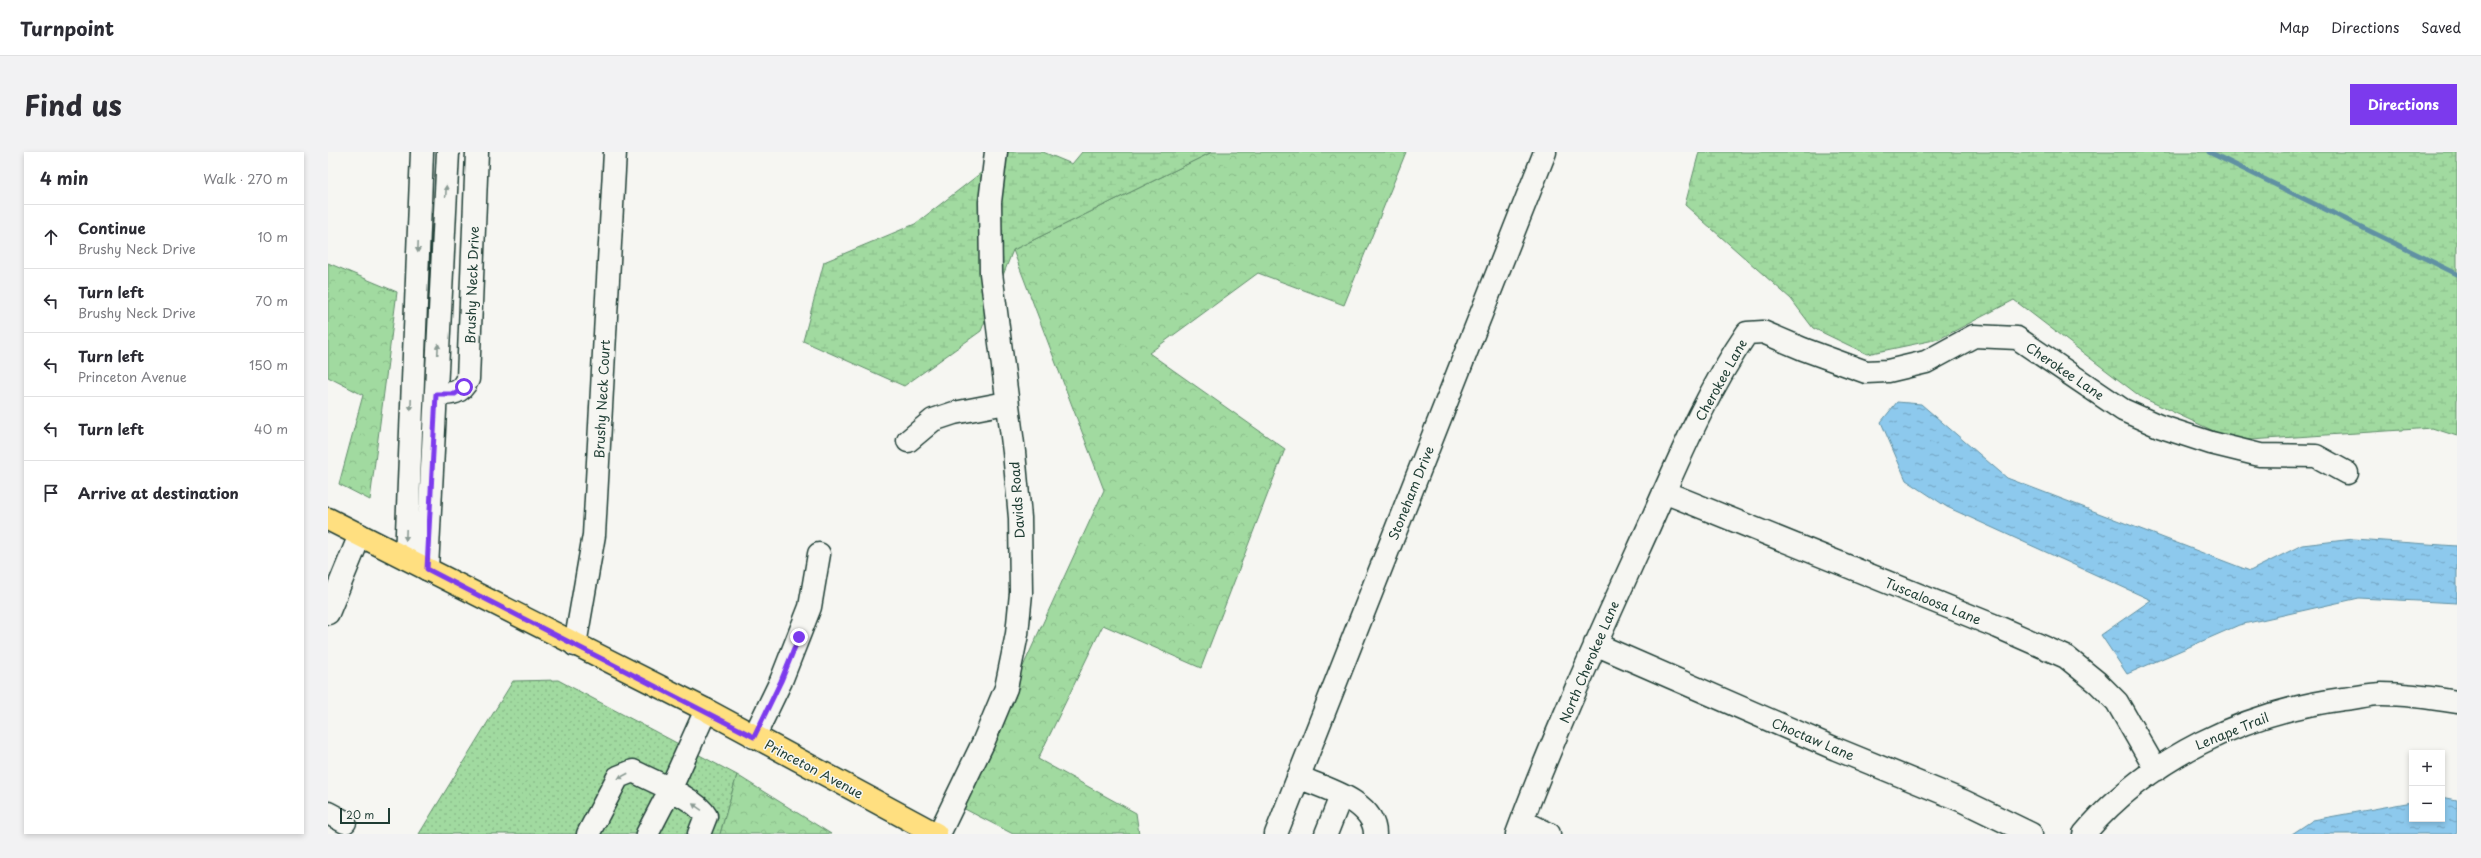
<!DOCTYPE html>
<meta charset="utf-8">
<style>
body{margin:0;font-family:"Playpen Sans",sans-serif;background:#f2f2f3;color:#2b2b33}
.controls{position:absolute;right:12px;bottom:12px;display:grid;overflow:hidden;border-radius:0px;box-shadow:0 2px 6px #0003}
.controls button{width:36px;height:36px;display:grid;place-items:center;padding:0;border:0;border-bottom:1px solid #e1e1e2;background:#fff;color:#2b2b33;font:20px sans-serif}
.scale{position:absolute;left:12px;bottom:10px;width:50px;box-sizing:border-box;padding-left:4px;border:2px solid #1f3d34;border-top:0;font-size:11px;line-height:14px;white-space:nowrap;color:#1f3d34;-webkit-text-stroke:3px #f6f6f2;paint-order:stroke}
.stop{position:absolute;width:12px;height:12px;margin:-9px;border:3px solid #7c3aed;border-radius:50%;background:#fff}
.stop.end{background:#7c3aed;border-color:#fff;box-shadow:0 1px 4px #0008}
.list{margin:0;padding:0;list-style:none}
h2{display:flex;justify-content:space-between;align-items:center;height:52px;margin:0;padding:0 16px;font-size:17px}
h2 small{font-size:13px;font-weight:400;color:#7c7c81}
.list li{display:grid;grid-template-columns:26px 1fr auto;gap:12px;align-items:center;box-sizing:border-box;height:64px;padding:0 16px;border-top:1px solid #e1e1e2}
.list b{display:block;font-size:15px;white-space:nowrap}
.list p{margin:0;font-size:13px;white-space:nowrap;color:#7c7c81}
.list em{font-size:13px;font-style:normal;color:#7c7c81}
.icon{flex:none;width:22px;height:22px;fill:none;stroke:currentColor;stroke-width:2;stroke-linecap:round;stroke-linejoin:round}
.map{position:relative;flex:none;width:2129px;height:682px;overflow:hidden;border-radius:0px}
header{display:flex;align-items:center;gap:24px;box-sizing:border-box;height:56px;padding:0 20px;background:#fff;border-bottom:1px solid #e1e1e2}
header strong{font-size:19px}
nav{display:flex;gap:22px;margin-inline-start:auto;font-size:14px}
.intro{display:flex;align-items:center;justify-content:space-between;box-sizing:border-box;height:96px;padding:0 24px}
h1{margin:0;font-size:28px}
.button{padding:10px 18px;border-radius:0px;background:#7c3aed;color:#fff;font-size:14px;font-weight:700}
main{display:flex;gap:24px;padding:0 24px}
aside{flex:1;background:#fff;border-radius:0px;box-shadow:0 2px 6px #0003}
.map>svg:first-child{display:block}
.grass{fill:url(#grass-dots);stroke:#608c6a}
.forest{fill:url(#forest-crowns);stroke:#608c6a}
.wetland{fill:url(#wetland-marsh);stroke:#608c6a}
.water{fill:url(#water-ripples);stroke:#6191a3}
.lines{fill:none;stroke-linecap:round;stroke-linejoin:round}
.stream{stroke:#6191a3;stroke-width:5}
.minor-casing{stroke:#1f3d34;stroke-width:25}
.major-casing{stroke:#1f3d34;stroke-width:25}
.minor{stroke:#f6f6f2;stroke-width:22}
.major{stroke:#ffdf80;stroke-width:22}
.oneway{fill:#8a9a93}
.route{stroke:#7c3aed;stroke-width:5}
.labels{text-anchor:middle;stroke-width:3;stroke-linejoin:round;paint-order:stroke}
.street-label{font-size:13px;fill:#1f3d34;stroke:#f6f6f2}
</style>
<header>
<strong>Turnpoint</strong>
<nav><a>Map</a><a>Directions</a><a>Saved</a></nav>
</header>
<div class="intro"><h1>Find us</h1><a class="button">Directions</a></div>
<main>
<aside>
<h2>4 min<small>Walk · 270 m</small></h2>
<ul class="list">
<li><svg class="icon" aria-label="ahead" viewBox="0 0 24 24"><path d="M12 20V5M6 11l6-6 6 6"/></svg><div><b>Continue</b><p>Brushy Neck Drive</p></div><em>10 m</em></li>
<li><svg class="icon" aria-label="left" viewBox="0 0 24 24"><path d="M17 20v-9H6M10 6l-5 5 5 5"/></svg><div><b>Turn left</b><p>Brushy Neck Drive</p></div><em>70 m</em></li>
<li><svg class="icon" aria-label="left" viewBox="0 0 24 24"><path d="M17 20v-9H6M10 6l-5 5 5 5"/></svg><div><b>Turn left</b><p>Princeton Avenue</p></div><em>150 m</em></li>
<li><svg class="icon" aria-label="left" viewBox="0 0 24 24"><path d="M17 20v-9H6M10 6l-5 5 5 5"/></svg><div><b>Turn left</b></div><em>40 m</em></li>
<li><svg class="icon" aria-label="arrive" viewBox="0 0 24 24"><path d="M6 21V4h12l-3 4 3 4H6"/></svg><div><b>Arrive at destination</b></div></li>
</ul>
</aside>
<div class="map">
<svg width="2129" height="682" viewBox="0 0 2129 682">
<defs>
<pattern id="grass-dots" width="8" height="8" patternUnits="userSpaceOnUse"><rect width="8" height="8" fill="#a1daa0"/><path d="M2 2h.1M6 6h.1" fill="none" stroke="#8abc8a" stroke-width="1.8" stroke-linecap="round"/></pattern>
<pattern id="forest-crowns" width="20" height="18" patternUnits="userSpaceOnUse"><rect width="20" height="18" fill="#a1daa0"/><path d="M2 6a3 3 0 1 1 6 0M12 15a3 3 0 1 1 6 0" fill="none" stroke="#8abc8a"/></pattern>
<pattern id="wetland-marsh" width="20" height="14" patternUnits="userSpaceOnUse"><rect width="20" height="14" fill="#a1daa0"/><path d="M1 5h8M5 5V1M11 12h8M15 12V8" fill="none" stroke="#8abc8a"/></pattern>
<pattern id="water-ripples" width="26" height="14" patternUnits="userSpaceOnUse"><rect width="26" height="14" fill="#8dc9ed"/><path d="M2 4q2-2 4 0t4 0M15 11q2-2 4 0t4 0" fill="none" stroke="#73a4c1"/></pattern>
</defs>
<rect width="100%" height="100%" fill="#f6f6f2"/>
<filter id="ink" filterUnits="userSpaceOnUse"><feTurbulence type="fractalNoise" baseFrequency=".025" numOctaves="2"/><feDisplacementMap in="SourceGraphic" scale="8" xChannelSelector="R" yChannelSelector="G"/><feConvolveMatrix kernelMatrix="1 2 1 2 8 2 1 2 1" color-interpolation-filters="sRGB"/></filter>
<g filter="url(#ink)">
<path class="grass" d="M 230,528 L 409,623 L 392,682 L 91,682 L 185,529 Z"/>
<path class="forest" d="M 884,0 L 1078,0 L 1016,153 L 930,121 L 821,201 L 957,297 L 873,516 L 775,473 L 710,607 L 808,661 L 811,682 L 685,682 L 631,654 L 776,338 L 685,98 Z
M 0,111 L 69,140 L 42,348 L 11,332 L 35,243 L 0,225 Z
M 409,623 L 503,682 L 392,682 Z"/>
<path class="wetland" d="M 680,0 L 715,0 L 744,12 L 754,0 L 884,0 L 685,98 L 653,179 L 576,234 L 475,189 L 496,110 L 587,72 Z
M 1371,0 L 2129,0 L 2129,284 L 2104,276 L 1907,289 L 1813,245 L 1686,148 L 1611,187 L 1539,202 L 1485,176 L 1463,147 L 1357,53 Z"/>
<path class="water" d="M 1569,250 L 1593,252 L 1679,326 L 1922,419 L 1974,393 L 2026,387 L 2129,394 L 2129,451 L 2031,446 L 1911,473 L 1799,522 L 1773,483 L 1823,448 L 1619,355 L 1578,328 L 1553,270 Z
M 2114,645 L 2129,648 L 2129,682 L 1964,682 L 1985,668 L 2084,650 L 2084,667 L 2114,667 Z"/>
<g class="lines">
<path class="stream" d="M 1881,0 L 2129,122"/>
<g class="minor-casing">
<path id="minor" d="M 108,242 C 124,242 133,242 140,227 L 149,0
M 580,289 L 605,268 L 626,261 L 678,251
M 1336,340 L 1670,475 L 1738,505 L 1770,531 L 1789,550 L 1828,618
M 78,406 L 94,0
M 99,417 L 120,0
M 0,461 L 32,383
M 1267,492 L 1508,597 L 1635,649 L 1703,682
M 247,493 L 266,383 L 287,0
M 426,585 L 453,529 L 482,455 L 491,402
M 970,625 C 996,636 1047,649 1047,682
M 0,661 L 17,670
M 1194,669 L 1221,682
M 260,682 L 290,625 L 305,619 C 324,629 368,646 378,664 L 371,682
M 319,682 L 342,638 L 378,558
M 611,682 L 655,591 L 678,536 L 689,482 L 693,441 L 692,366 L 686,300 L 663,121 L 662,50 L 668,0
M 948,682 L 1217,0
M 998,682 L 1013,644
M 1189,682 C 1227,580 1273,480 1318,381 C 1348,314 1377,242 1419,181 L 1435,180 L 1475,197 L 1538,220 L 1560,219 L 1598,210 L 1646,184 L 1689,186 L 1795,258 L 1831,274 L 1883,291 L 1932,303 L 1988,304 L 2019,321
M 1756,682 C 1820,606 1917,560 2015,547 C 2028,546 2041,542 2054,542 C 2079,542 2105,546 2129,550"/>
</g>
<g class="major-casing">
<path id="major" d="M 0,367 L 378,558 L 608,682"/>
</g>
<use href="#minor" class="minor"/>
<use href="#major" class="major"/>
</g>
<defs><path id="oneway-solid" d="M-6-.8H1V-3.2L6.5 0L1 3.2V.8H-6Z"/></defs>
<g class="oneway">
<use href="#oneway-solid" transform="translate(118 39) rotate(-87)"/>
<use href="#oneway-solid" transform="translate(90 95) rotate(92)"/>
<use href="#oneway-solid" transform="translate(110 197) rotate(-87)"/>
<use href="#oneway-solid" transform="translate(83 253) rotate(92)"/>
<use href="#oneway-solid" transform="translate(78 383) rotate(92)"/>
<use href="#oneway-solid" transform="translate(295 624) rotate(152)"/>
<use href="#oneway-solid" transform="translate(369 655) rotate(-145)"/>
</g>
</g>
<g class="lines" filter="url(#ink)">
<path class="route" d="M 136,235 L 127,242 L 108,242 L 99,417 L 426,585 L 453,529 L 471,485"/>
</g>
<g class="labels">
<g class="street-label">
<text transform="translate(144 133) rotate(-88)" y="5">Brushy Neck Drive</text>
<text transform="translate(1737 219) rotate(34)" y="5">Cherokee Lane</text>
<text transform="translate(1393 228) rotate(-61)" y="5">Cherokee Lane</text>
<text transform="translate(274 247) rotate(-87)" y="5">Brushy Neck Court</text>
<text transform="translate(1083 341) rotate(-68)" y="5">Stoneham Drive</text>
<text transform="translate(689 348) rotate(-94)" y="5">Davids Road</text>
<text transform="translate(1605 449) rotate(22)" y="5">Tuscaloosa Lane</text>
<text transform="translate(1261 510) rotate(-67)" y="5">North Cherokee Lane</text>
<text transform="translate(1904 579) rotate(-22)" y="5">Lenape Trail</text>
<text transform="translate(1485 587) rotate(23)" y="5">Choctaw Lane</text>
<text transform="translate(486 617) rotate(28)" y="5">Princeton Avenue</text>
</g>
</g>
</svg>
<div class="controls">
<button>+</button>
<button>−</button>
</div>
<div class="scale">20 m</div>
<div class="stop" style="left:136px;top:235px"></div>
<div class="stop end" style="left:471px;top:485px"></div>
</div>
</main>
